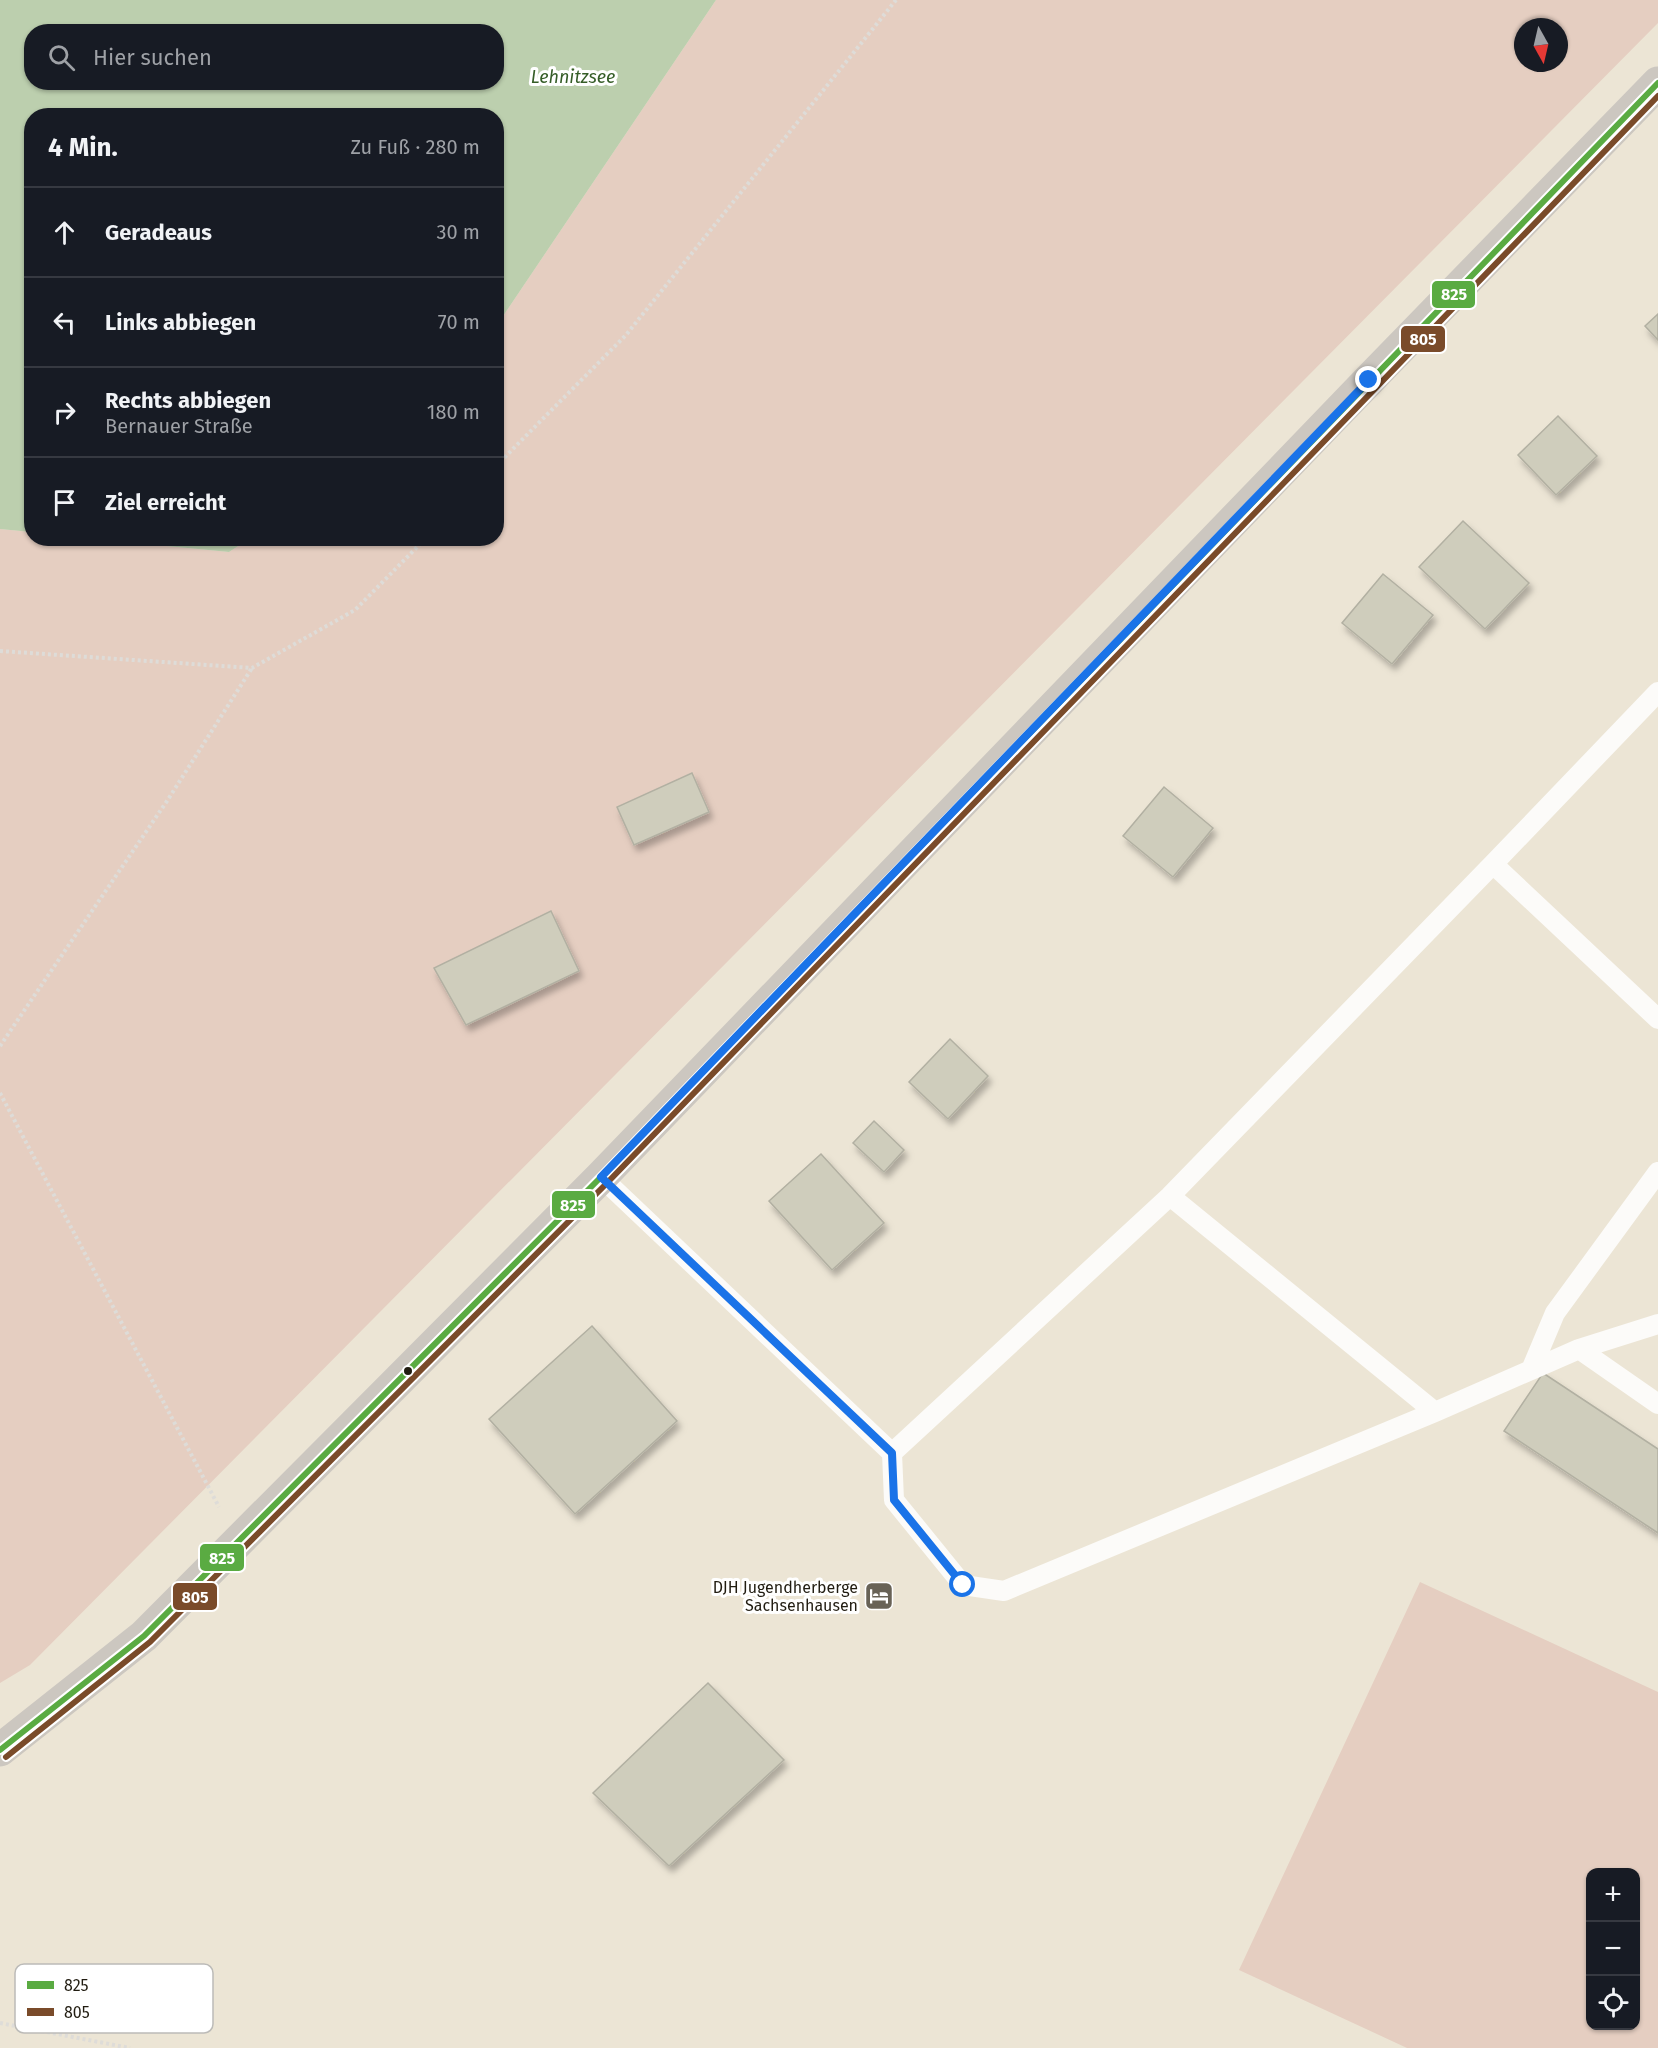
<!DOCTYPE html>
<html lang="de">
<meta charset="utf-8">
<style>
body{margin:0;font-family:"Fira Sans",sans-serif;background:#242831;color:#f1f3f6}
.controls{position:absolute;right:18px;bottom:18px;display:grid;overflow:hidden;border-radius:12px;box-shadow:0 2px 4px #0004}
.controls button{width:54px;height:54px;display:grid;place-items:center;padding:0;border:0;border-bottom:2px solid #363941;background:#171b24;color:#f1f3f6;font:30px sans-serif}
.compass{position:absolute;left:1514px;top:18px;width:54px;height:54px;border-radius:50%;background:#171b24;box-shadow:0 2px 4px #0004;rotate:172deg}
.stop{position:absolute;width:18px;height:18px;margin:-14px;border:4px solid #1a73e8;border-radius:50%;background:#fff}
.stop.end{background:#1a73e8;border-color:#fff;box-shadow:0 2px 6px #0008}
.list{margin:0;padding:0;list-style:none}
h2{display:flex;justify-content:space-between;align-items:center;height:78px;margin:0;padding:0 24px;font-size:26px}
h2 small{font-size:20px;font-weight:400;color:#9ea1a6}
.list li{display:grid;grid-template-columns:39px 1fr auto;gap:18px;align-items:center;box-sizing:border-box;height:90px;padding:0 24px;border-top:2px solid #363941}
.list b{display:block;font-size:22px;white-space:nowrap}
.list p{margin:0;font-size:20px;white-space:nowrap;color:#9ea1a6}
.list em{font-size:20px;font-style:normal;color:#9ea1a6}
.icon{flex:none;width:33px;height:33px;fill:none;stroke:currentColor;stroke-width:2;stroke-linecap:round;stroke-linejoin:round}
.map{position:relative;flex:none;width:1658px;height:2048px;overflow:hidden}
.search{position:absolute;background:#171b24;box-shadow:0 2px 4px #0004;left:24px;top:24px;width:480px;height:66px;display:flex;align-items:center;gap:15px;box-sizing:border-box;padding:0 21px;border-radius:24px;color:#9ea1a6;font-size:22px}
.panel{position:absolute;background:#171b24;box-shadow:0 2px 4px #0004;left:24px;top:108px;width:480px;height:438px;border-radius:24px}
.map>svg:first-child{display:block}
.green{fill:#e5cec1;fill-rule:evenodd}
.water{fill:#bccfae;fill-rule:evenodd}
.building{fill:#cfcdbc;stroke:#b2b0a2;stroke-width:1.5;filter:url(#shadow)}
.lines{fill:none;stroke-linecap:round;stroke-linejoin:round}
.path{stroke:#dedcd8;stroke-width:4;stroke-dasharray:3 3;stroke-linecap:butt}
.service{stroke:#fcfbf9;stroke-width:20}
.primary{stroke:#ccc7c0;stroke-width:33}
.bus-1-casing{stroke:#fff;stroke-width:10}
.bus-2-casing{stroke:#fff;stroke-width:10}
.bus-1{stroke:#5aab42;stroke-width:6}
.bus-2{stroke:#7a4b2a;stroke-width:6}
.route{stroke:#1a73e8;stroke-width:8}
.bus-dot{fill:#211c11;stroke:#fff;stroke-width:2}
.labels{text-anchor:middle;stroke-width:6;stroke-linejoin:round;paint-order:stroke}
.poi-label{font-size:16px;fill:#211c11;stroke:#fff;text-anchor:end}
.water-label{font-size:18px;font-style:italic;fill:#355d27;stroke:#fff}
.key{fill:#fff;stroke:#bcbbb8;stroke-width:1.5}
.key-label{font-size:16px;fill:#211c11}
.line-badge{stroke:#fff;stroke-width:2}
.badge-label{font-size:16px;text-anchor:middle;font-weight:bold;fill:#fff}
</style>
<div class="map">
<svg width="1658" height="2048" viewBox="0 0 1658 2048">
<defs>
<filter id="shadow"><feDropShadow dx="3.5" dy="6" stdDeviation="3" flood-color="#0004"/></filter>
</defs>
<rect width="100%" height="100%" fill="#ece5d5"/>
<path class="green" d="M 716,0 L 1658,0 L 1658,23 L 30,1665 L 0,1683 L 0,529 L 31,532 L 32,538 L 94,539 L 229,552 L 249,539 L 496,538 L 497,325 ZM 1523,27 L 1559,27 L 1559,63 L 1523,63 Z
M 1420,1582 L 1658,1692 L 1658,2048 L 1407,2048 L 1239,1970 ZM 1590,1872 L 1636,1872 L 1636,2026 L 1590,2026 Z"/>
<path class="water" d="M 0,0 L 716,0 L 497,325 L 496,116 L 32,116 L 31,532 L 0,529 ZM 32,32 L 496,32 L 496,82 L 32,82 Z
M 94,539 L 249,539 L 229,552 Z"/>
<path class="building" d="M 1658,314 L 1658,340 L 1645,326 Z
M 1558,416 L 1597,456 L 1556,495 L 1518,455 Z
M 1463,521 L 1529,583 L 1485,629 L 1419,567 Z
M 1383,574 L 1433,615 L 1392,664 L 1342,623 Z
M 692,773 L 709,812 L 634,845 L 617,807 Z
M 1164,787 L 1213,828 L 1173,877 L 1123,836 Z
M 551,911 L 579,971 L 466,1025 L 434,968 Z
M 950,1039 L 988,1076 L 948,1119 L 909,1082 Z
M 874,1121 L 904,1150 L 884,1172 L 853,1143 Z
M 821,1154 L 884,1223 L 832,1270 L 769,1201 Z
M 592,1326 L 677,1421 L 575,1514 L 489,1419 Z
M 1543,1373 L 1658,1449 L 1658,1533 L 1504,1431 Z
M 708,1683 L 784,1760 L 669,1866 L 593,1793 Z"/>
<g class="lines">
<path class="path" d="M 496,466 L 626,335 L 896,0
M 0,651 L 252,668 L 355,610 L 426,538
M 0,1046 L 167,801 L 252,668
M 0,1093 L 219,1507
M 0,2023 L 130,2048"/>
<path class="service" d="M 1493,864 L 1658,1019
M 601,1177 L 892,1453 L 894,1500 L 963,1585 L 1004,1591 L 1435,1412 L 1579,1349 L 1658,1324
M 1170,1196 L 1435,1412
M 1579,1349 L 1658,1404
M 1531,1370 L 1555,1313 L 1658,1172
M 892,1453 L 1170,1196 L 1493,864 L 1658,692"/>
<path class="primary" d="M 0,1750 L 144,1636 L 601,1177 L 1369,380 L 1658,83"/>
<g class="bus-1-casing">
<path id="bus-1" d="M 0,1750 L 144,1636 L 601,1177 L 1658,83"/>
</g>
<g class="bus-2-casing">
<path id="bus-2" d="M 6,1757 L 150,1642 L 607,1183 L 1658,96"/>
</g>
<use href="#bus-1" class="bus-1"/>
<use href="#bus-2" class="bus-2"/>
</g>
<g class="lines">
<path class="route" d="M 963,1585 L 894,1500 L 892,1453 L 601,1177 L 1369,380"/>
</g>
<defs>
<g id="hotel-square" transform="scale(1.5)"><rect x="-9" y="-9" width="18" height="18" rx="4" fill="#686256" stroke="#fff"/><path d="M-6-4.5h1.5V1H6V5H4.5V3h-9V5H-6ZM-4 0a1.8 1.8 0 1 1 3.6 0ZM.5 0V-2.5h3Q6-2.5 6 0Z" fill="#fff"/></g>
</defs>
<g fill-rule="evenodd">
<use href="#hotel-square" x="879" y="1596"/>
</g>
<circle class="bus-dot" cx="408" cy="1371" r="5"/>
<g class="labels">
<g class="poi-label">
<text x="858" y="1593">DJH Jugendherberge<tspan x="858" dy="18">Sachsenhausen</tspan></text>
</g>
<g class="water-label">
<text x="573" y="83">Lehnitzsee</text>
</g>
</g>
<rect x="15" y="1964" width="198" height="69" rx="9" class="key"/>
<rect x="27" y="1981" width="27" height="8" fill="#5aab42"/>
<rect x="27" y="2008" width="27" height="8" fill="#7a4b2a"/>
<g class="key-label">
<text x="64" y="1991">825</text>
<text x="64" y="2018">805</text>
</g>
<g class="line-badge">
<rect x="1431" y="280" width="45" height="29" rx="6" fill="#5aab42"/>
<rect x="1400" y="325" width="46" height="28" rx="6" fill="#7a4b2a"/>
<rect x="551" y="1190" width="45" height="29" rx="6" fill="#5aab42"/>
<rect x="199" y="1543" width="46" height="29" rx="6" fill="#5aab42"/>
<rect x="172" y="1582" width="46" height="29" rx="6" fill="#7a4b2a"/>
</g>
<g class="badge-label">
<text x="1454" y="300">825</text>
<text x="1423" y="345">805</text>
<text x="573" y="1211">825</text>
<text x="222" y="1564">825</text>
<text x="195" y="1603">805</text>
</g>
</svg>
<div class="controls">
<button>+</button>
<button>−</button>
<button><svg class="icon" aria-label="locate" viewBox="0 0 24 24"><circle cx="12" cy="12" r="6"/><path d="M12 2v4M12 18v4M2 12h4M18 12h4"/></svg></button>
</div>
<svg class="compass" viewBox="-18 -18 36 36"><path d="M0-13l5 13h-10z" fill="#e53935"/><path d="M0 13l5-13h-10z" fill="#9ea1a6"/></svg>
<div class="stop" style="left:963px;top:1585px"></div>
<div class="stop end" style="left:1369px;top:380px"></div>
<div class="search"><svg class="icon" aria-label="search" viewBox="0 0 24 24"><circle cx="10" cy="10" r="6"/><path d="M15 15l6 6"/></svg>Hier suchen</div>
<section class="panel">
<h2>4 Min.<small>Zu Fuß · 280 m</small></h2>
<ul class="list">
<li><svg class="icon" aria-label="ahead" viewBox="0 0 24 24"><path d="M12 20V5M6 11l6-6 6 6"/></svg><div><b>Geradeaus</b></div><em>30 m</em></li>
<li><svg class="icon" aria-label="left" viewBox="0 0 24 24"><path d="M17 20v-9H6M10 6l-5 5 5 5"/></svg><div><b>Links abbiegen</b></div><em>70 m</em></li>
<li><svg class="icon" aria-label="right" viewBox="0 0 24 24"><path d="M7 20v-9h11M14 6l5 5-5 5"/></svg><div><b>Rechts abbiegen</b><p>Bernauer Straße</p></div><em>180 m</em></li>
<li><svg class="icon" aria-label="arrive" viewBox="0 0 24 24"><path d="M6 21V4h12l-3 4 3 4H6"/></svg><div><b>Ziel erreicht</b></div></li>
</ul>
</section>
</div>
